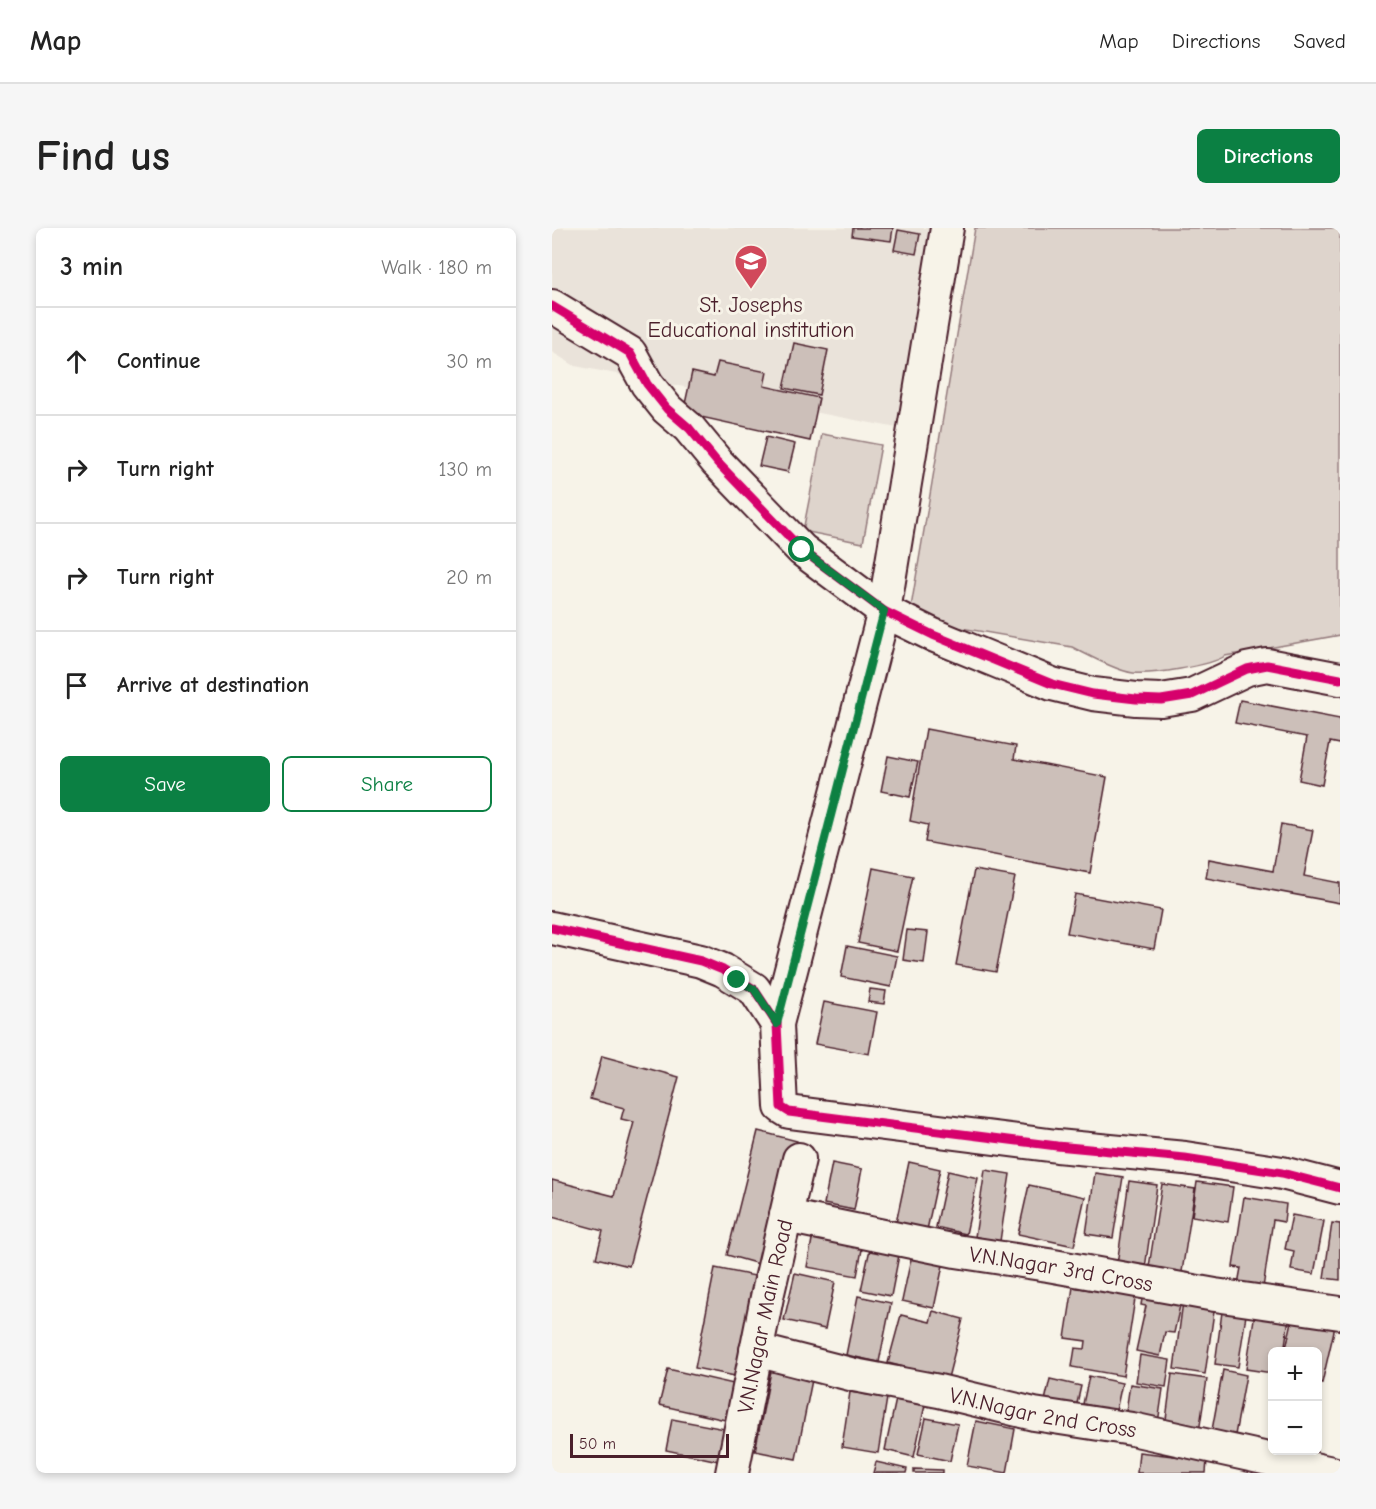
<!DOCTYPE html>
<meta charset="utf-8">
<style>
body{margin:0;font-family:"Comic Neue",sans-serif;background:#f6f6f6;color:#222}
.controls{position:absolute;right:18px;bottom:18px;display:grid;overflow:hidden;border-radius:9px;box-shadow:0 3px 9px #0003}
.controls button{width:54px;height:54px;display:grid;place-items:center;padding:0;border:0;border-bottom:2px solid #e0e0e0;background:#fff;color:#222;font:30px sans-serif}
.scale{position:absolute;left:18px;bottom:15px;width:159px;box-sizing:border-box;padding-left:6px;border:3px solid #4a1f2b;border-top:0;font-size:16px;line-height:21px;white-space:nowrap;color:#4a1f2b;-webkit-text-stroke:4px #f7f3e8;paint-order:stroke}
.stop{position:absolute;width:18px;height:18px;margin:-14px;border:4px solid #0b8043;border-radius:50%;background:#fff}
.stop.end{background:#0b8043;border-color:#fff;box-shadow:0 2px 6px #0008}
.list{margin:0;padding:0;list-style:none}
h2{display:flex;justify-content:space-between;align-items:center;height:78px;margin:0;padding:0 24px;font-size:26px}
h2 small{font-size:20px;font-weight:400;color:#767676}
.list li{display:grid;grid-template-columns:39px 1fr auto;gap:18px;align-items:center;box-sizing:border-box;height:108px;padding:0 24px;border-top:2px solid #e0e0e0}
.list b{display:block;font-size:22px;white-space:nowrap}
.list em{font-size:20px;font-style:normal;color:#767676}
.actions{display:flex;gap:12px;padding:18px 24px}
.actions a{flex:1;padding:14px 0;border:2px solid #0b8043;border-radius:9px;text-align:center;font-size:21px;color:#0b8043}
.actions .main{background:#0b8043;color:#fff}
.icon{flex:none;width:33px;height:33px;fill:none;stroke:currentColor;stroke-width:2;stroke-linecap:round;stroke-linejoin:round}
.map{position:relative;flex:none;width:788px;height:1245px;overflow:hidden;border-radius:9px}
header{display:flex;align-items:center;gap:36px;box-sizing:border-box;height:84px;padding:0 30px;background:#fff;border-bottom:2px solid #e0e0e0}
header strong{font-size:28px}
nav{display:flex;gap:33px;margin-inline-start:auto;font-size:21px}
.intro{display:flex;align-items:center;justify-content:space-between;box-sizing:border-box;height:144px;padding:0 36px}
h1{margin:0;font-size:42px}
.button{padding:15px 27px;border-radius:9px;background:#0b8043;color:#fff;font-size:21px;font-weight:700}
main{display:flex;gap:36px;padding:0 36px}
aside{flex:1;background:#fff;border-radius:9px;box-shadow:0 3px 9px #0003}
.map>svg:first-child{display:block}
.built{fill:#eae3da}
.green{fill:#ded4cc;stroke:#947a7c;stroke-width:1.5}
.building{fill:#ccbfb9;stroke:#4a1f2b;stroke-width:1.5}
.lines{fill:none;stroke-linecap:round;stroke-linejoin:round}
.minor-casing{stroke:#4a1f2b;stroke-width:36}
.minor{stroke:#f7f3e8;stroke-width:32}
.cycleway-casing{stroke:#f7f3e8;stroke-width:13}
.cycleway{stroke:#d6006c;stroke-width:9}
.route{stroke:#0b8043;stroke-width:8}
.labels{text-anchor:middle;stroke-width:6;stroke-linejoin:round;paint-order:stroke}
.poi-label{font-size:22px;fill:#4a1f2b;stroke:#f7f3e8}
.street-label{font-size:22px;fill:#4a1f2b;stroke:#f7f3e8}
</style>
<header>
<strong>Map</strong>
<nav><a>Map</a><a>Directions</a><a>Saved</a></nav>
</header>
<div class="intro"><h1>Find us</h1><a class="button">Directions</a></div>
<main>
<aside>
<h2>3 min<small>Walk · 180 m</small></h2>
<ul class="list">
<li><svg class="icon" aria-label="ahead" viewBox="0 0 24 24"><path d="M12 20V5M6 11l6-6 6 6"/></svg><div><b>Continue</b></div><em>30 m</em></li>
<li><svg class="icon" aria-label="right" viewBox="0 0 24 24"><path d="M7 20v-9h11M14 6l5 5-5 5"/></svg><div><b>Turn right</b></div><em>130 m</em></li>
<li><svg class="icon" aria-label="right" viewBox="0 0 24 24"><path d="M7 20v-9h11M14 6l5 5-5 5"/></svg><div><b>Turn right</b></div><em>20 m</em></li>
<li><svg class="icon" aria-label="arrive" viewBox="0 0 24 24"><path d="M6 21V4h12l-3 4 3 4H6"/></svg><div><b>Arrive at destination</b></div></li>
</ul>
<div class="actions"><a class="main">Save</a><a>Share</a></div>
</aside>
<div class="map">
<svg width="788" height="1245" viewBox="0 0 788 1245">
<rect width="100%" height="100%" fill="#f7f3e8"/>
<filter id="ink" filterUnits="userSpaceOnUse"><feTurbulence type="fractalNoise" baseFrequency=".0167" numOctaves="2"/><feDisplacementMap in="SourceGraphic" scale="12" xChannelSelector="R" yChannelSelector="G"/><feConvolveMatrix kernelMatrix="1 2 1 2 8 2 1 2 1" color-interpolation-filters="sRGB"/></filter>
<g filter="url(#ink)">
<path class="built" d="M 0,0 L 411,0 L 371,205 L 23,138 L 0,124 Z"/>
<path class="green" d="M 423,0 L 788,0 L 788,407 L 673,428 C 658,438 599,447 581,445 C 565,443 535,427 520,419 L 357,391 Z
M 270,206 L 329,217 L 311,315 L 251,303 Z"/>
<path class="building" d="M 301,0 L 341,0 L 339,13 L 300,8 Z
M 346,2 L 368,6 L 364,26 L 342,22 Z
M 242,115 L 276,122 L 267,167 L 232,160 Z
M 166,134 L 215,144 L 212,158 L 267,170 L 258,213 L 131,185 L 140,144 L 162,149 Z
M 214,209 L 243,216 L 236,244 L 207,238 Z
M 688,472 L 788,491 L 788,516 L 778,514 L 770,557 L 747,552 L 755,509 L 683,495 Z
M 374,501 L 464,518 L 462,531 L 555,549 L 538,645 L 373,614 L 376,597 L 358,593 Z
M 336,528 L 366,534 L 358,569 L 329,563 Z
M 729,596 L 761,602 L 752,648 L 788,655 L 788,675 L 654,650 L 657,631 L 721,643 Z
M 321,640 L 361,648 L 345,723 L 306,715 Z
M 422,642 L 463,649 L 444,744 L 404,737 Z
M 523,666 L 609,682 L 602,721 L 515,705 Z
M 355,702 L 376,704 L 372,735 L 351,732 Z
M 295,718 L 345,728 L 339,759 L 289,749 Z
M 318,761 L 334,763 L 332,776 L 316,774 Z
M 272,774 L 325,784 L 317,826 L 263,816 Z
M 50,828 L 127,849 L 77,1038 L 44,1030 L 51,1003 L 0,989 L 0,952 L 62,968 L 82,894 L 69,891 L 72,880 L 38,871 Z
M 206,903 L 245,913 L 226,990 L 207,1036 L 175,1027 Z
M 357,934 L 388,941 L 375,1002 L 344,995 Z
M 280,935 L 310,941 L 302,982 L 272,976 Z
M 433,942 L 458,946 L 448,1013 L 423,1009 Z
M 396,943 L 426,950 L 414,1006 L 384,999 Z
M 543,945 L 571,949 L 561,1010 L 534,1006 Z
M 577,953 L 605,957 L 593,1040 L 565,1036 Z
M 645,954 L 681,959 L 676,994 L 640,988 Z
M 610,956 L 643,961 L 629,1050 L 596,1045 Z
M 477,957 L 533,969 L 522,1018 L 466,1006 Z
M 692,969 L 734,976 L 732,994 L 721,992 L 711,1060 L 686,1056 L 689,1040 L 681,1039 Z
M 740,987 L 772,993 L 762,1046 L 739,1042 L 742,1023 L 733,1021 Z
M 780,995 L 788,996 L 788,1052 L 772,1050 Z
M 261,1006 L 311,1016 L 305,1048 L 255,1039 Z
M 318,1021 L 347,1027 L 339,1068 L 309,1062 Z
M 359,1031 L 391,1037 L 382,1080 L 350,1073 Z
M 163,1040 L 208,1049 L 188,1149 L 143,1140 Z
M 243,1045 L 283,1054 L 273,1101 L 232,1092 Z
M 521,1059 L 553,1064 L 553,1059 L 584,1064 L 571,1148 L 520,1139 L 523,1120 L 533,1121 L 534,1113 L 513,1110 Z
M 591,1065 L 629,1073 L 622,1105 L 613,1104 L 608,1128 L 584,1123 L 594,1078 L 589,1077 Z
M 632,1066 L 664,1070 L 653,1146 L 622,1141 Z
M 306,1068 L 339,1075 L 327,1134 L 294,1127 Z
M 704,1078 L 738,1083 L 732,1124 L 720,1124 L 720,1145 L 694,1141 Z
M 381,1083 L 411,1091 L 396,1150 L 336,1135 L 349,1087 L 378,1094 Z
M 670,1084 L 694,1087 L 686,1139 L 663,1136 Z
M 742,1085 L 784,1094 L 770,1155 L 766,1154 L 766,1124 L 733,1124 Z
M 588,1127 L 618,1132 L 614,1159 L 584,1154 Z
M 221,1133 L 262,1142 L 244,1231 L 203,1223 Z
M 116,1141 L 186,1157 L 178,1193 L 107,1177 Z
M 671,1142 L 694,1147 L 681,1218 L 658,1213 Z
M 620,1146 L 655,1151 L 647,1204 L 613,1199 Z
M 537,1148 L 570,1155 L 564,1183 L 531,1176 Z
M 498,1151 L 529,1158 L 523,1184 L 492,1177 Z
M 578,1156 L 611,1161 L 606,1195 L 573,1190 Z
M 298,1164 L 335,1170 L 326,1225 L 290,1219 Z
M 344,1171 L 373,1177 L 362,1229 L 333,1222 Z
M 374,1190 L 406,1196 L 398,1233 L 366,1226 Z
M 120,1191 L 173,1201 L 167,1233 L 114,1222 Z
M 424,1193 L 463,1201 L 455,1245 L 415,1238 Z
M 587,1224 L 655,1232 L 654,1245 L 585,1245 Z
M 324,1234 L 355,1241 L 354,1245 L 321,1245 Z
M 362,1241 L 391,1242 L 391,1245 L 362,1245 Z"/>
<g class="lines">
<g class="minor-casing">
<g id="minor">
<path d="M 0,78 L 78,125 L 95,156 L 115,181 L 137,200 L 165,234 L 250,322 L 332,383 L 381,407 L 500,456 L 541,466 L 584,471 L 609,472 L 640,467 L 695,441 L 715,437 L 788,451"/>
<path d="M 0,700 L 149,733 L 171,742 L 202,761 L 225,796 L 229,879 L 237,884 L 505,918 L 633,930 L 730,945 L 788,960"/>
<path d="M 225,796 L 332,383 L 395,0"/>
<path id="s1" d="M 234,988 L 404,1023 L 496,1037 L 663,1067 L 788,1085"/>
<path id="s2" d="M 204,1122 L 302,1147 L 387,1163 L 482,1186 L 580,1201 L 780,1245"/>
<path id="s3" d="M 180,1245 L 215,1069 L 247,931"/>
</g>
</g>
<use href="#minor" class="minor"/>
<g class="cycleway-casing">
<path id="cycleway" d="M 0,78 L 78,125 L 95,156 L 115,181 L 137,200 L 165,234 L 250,322 L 332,383 L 381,407 L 500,456 L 541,466 L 584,471 L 609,472 L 640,467 L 695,441 L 715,437 L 788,451
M 0,700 L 149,733 L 171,742 L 202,761 L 225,796 L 229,879 L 237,884 L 505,918 L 633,930 L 730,945 L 788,960"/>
</g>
<use href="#cycleway" class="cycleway"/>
</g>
</g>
<g class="lines" filter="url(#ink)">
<path class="route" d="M 185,752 L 202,761 L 225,796 L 332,383 L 250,322"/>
</g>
<defs>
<g id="university-pin" transform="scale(1.725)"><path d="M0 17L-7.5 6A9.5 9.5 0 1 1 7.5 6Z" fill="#d1495b" stroke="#f7f3e8"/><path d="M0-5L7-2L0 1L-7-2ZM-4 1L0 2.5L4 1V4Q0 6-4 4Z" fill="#fff"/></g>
</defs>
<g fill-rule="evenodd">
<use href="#university-pin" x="199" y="33"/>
</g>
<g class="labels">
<g class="poi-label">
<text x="199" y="84">St. Josephs<tspan x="199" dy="25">Educational institution</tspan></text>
</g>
<g class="street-label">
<text dy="8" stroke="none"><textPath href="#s1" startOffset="280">V.N.Nagar 3rd Cross</textPath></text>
<text dy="8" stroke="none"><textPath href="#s3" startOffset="160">V.N.Nagar Main Road</textPath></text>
<text dy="8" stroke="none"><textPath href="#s2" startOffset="294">V.N.Nagar 2nd Cross</textPath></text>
</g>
</g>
</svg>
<div class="controls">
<button>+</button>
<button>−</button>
</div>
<div class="scale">50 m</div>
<div class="stop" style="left:250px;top:322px"></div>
<div class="stop end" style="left:185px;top:752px"></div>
</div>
</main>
